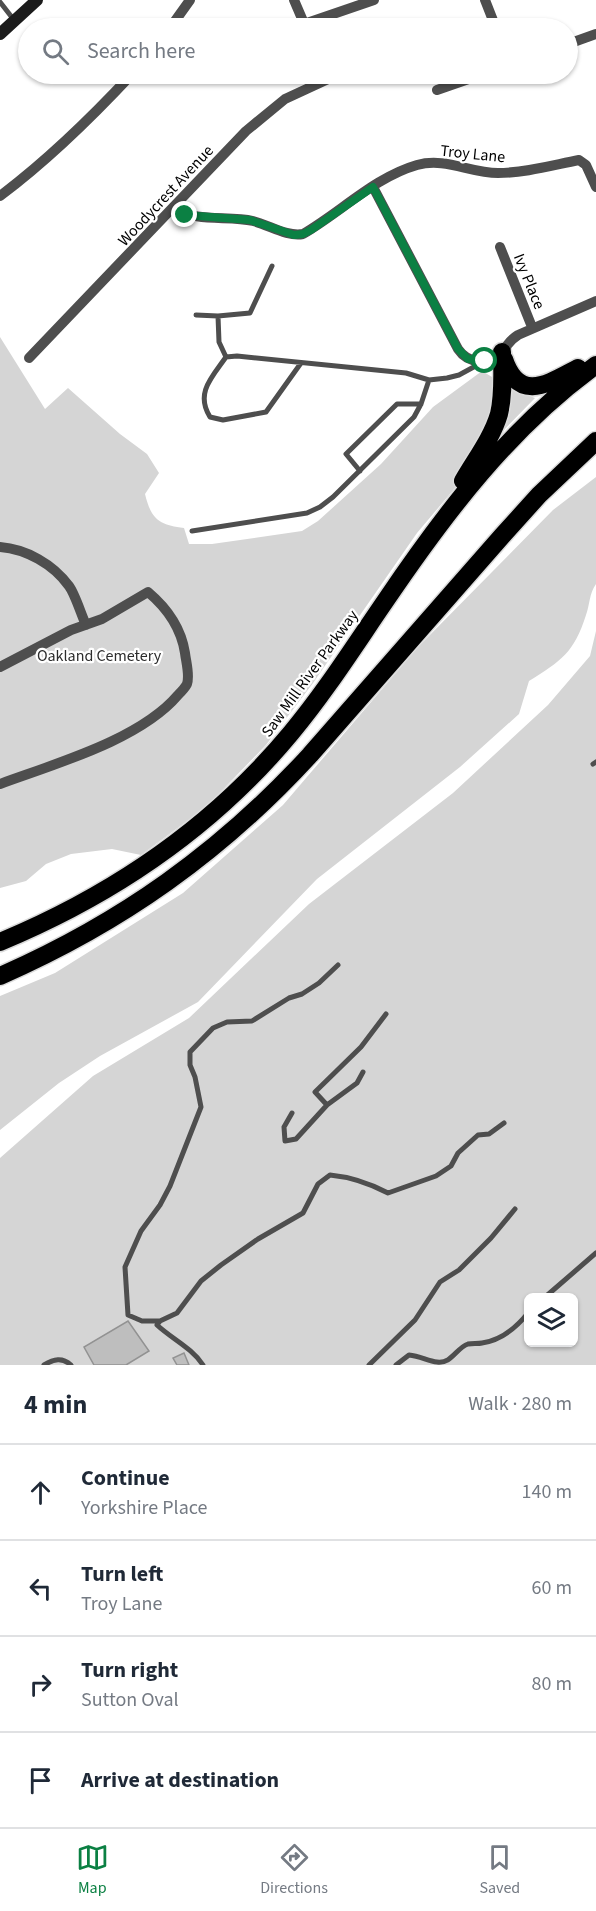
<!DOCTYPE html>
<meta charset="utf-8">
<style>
body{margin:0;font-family:"Source Sans 3",sans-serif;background:#f2f2f3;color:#1f2937}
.controls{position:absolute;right:18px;bottom:18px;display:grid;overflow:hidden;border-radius:9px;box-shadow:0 2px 4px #0004}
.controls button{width:54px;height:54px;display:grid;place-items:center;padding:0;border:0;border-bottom:2px solid #e0e1e3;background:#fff;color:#1f2937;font:30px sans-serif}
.stop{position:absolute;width:18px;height:18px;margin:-14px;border:4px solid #0b8043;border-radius:50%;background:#fff}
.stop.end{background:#0b8043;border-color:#fff;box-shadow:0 2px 6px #0008}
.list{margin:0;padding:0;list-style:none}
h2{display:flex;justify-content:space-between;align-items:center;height:78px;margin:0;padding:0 24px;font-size:26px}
h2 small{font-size:20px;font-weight:400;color:#747a83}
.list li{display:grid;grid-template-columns:39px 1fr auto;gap:18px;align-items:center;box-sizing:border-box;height:96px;padding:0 24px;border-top:2px solid #e0e1e3}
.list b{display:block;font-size:22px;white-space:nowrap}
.list p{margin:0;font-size:20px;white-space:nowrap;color:#747a83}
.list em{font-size:20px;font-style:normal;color:#747a83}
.icon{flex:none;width:33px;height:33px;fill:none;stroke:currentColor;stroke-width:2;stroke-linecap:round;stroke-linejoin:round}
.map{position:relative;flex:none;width:596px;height:1365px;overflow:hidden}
.search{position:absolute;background:#fff;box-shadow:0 2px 4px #0004;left:18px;right:18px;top:18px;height:66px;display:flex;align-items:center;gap:15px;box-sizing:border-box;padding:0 21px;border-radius:33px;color:#747a83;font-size:22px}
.sheet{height:462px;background:#fff}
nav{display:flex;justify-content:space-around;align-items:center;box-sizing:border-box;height:84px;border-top:2px solid #e0e1e3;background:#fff;font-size:16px;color:#747a83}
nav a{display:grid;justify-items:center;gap:3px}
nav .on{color:#0b8043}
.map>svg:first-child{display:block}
.green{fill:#d5d5d5;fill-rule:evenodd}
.building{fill:#bebebe;stroke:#929292;stroke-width:1.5}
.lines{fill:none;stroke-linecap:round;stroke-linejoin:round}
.highway-casing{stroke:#dbdbdb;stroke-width:21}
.lane{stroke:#4e4e4e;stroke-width:5}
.street{stroke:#4e4e4e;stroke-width:10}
.secondary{stroke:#1b1b1b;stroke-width:12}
.highway{stroke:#000;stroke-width:18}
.route{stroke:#0b8043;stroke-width:8}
.labels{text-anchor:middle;stroke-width:4.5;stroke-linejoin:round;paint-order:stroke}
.street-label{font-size:16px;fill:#000;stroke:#fff}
.park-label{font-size:16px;fill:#2c2c2c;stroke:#fff}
</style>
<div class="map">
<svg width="596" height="1365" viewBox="0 0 596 1365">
<rect width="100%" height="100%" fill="#fff"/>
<path class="green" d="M 0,337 L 45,409 L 68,388 L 120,434 L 147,454 L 159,473 L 145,494 C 151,519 159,525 184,528 L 189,544 L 212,544 L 302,531 L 318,521 L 381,464 L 433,407 L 482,371 L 514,390 L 535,398 L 504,430 L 417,533 L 313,683 L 266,745 L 206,807 L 141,855 L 112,849 L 71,854 L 46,864 L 26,881 L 0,888 Z
M 596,477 L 596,584 C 589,594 590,604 586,615 C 574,653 561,661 529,681 L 519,714 L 460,767 L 317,879 L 198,1002 L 100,1056 L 59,1083 L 0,1130 L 0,996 L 55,973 L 183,893 L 283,805 L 418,647 L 553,510 Z
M 596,631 L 596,1365 L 0,1365 L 0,1158 L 93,1076 L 189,1018 L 309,904 L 453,793 L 548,705 L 590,656 ZM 528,1298 L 574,1298 L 574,1342 L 528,1342 Z"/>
<path class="building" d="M 128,1321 L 149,1351 L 126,1365 L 94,1365 L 84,1347 Z
M 184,1353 L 189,1365 L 177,1365 L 173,1358 Z"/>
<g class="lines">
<g class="highway-casing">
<path id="highway" d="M 504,359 C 519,404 549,383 578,368
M 463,481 C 475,460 492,438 499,414 C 504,393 502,372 502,352
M 0,942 C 113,895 213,827 291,733 C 326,691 355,645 386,600 C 445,513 510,427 596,365
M 0,976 C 121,923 221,852 310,755 L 502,536 L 539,495 L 596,441"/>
</g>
<path class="lane" d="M 0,2 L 14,20
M 196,315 L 218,316
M 226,357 L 219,342 L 218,316 L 250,313 L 272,266
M 301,363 L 266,412 L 223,420 L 210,417 C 195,393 212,377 226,357 L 237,356 L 406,373 L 429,380 L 447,378 L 459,375 L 481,363
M 360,471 L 346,454 L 397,404 L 421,404
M 192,531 L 307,513 L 320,507 L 333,497 L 414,417 L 421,404 L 429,380
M 593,764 L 596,762
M 363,1072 L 357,1083 L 327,1105 L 315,1092 L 361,1047 L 386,1014
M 292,1113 L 284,1127 L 285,1141 L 296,1139 L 327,1105
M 544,1298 L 596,1253
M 160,1321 L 177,1313 L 201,1281 L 221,1265 L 258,1239 L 303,1213 L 318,1184 L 330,1175 C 351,1177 369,1183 388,1193 L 436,1176 L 451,1166 L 458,1153 L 478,1135 L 489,1134 L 504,1123
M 44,1365 C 54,1359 62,1357 71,1365
M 203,1365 C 192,1348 172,1339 157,1325 L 160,1321 L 142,1321 L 128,1315 L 125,1267 L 141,1231 L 160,1205 L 170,1186 L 201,1107 L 195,1077 L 190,1065 L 190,1052 L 213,1028 L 227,1022 L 252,1021 L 289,998 L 302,994 L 319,983 L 338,965
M 369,1365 L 415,1320 L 440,1282 L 459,1270 L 491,1238 L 515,1209
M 396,1365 L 409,1355 C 420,1356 428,1361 437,1362 C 452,1364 456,1348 468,1344 C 472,1343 478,1344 482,1343 C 502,1340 516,1328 528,1313"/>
<path class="street" d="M 294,0 L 306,28
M 485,0 L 496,28
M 304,24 L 374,0
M 170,28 L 190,0
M 568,44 L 596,34
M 437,90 L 483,74
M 373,187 L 458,349 C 468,364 488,365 501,352 C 509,345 507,342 518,335 L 596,301
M 0,196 C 48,160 91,118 132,74
M 175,208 C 196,223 228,215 253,221 C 269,225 287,237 303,234 C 341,212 375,177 417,165 C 445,157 470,173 498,173 C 525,173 553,165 579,160 L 586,165 L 596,187
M 500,247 L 532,327
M 29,358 L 246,131 L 285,99 L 339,74
M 0,547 C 26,549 53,564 69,586 C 75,594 81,614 86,625
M 0,667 L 71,630 L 102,619 L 148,592 C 167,608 181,627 185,653 C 186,662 190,675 187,684 C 185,688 181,692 178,695 C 140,740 54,764 0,784"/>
<path class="secondary" d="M 0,34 L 37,0"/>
<use href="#highway" class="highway"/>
</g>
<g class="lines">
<path class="route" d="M 185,215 L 250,220 L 294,235 L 303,234 L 311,230 L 373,187 L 458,349 L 468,359 L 485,361"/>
</g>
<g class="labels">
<g class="street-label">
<text transform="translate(473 153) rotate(6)" y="6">Troy Lane</text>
<text transform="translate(165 195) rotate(-47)" y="6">Woodycrest Avenue</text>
<text transform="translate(530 281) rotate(68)" y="6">Ivy Place</text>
<text transform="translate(309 673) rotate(-54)" y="6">Saw Mill River Parkway</text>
</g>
<g class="park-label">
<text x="99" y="661">Oakland Cemetery</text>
</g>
</g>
</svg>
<div class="controls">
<button><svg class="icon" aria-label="layers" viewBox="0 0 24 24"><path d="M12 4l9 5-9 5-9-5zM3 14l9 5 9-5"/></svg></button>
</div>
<div class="stop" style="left:485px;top:361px"></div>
<div class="stop end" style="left:185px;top:215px"></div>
<div class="search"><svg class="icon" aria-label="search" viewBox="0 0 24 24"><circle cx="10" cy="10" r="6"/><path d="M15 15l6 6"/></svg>Search here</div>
</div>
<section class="sheet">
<h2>4 min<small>Walk · 280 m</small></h2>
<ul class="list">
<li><svg class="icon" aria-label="ahead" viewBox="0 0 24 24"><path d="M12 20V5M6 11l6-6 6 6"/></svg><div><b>Continue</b><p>Yorkshire Place</p></div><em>140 m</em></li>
<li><svg class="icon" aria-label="left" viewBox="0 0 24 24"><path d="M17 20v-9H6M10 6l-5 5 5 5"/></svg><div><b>Turn left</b><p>Troy Lane</p></div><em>60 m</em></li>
<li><svg class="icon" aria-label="right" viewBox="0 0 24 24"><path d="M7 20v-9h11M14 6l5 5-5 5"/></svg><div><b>Turn right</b><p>Sutton Oval</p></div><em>80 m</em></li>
<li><svg class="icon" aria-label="arrive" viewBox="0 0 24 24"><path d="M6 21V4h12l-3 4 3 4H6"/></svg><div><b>Arrive at destination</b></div></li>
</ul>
</section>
<nav>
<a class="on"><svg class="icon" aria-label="map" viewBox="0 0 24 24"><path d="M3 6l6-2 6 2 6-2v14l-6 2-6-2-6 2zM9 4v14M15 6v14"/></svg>Map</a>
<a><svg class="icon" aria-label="directions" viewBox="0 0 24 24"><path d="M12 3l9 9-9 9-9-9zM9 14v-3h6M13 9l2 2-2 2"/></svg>Directions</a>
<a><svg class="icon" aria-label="saved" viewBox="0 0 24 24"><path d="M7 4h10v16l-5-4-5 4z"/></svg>Saved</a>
</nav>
